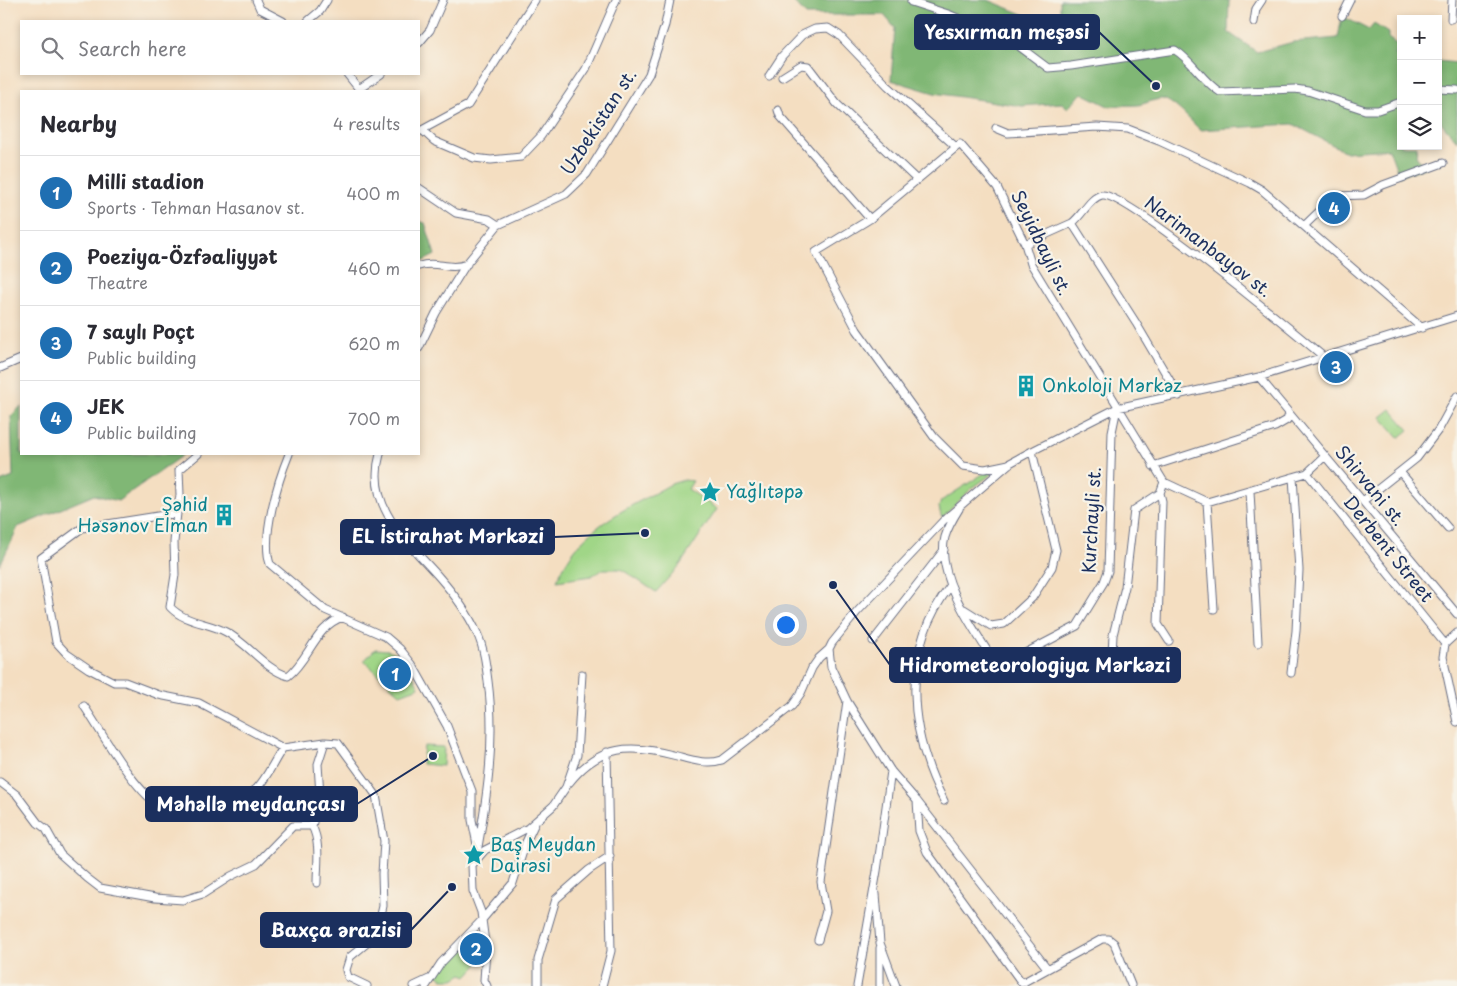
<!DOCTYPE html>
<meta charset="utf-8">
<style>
body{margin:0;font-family:"Playpen Sans",sans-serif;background:#f7f7f7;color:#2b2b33}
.controls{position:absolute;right:15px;top:15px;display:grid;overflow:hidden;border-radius:0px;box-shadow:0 2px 8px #0003}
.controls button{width:45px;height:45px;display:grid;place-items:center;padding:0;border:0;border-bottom:1px solid #e1e1e2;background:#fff;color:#2b2b33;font:25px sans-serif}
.you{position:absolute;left:785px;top:624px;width:18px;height:18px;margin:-12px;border:4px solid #fff;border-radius:50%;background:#1a73e8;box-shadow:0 0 0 8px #1a73e833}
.badge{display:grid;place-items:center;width:32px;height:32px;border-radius:50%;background:#1f6fb2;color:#fff;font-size:16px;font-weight:700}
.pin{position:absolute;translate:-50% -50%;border:2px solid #fff;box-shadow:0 1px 5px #0006}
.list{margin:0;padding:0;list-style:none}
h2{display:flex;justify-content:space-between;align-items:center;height:65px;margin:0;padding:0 20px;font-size:21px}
h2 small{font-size:16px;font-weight:400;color:#7c7c81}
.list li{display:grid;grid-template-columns:32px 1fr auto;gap:15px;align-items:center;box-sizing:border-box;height:75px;padding:0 20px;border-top:1px solid #e1e1e2}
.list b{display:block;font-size:19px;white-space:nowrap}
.list p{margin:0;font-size:16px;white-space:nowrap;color:#7c7c81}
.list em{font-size:16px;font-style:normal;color:#7c7c81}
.icon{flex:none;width:28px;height:28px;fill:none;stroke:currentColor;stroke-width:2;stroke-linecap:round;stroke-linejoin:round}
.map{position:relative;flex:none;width:1457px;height:986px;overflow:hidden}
.search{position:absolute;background:#fff;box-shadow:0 2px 8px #0003;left:20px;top:20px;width:400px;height:55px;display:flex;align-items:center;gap:12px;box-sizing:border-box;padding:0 18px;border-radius:0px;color:#7c7c81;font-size:19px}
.panel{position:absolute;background:#fff;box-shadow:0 2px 8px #0003;left:20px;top:90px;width:400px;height:365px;border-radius:0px}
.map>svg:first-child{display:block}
.green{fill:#a0d687;stroke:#5e8272}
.forest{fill:#80b774;stroke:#4e7369}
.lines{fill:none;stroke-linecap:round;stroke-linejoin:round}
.minor-casing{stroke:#676c81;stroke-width:9}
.minor{stroke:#fff;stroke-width:7}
.labels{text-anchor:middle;stroke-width:4.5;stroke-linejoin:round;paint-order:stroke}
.street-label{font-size:18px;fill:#1b2f5e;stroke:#f7f3e8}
.culture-label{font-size:18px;fill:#0d838f;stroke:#f7f3e8;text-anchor:start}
.leader{fill:none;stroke:#1b2f5e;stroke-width:2}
.callout-dot{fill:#1b2f5e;stroke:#f7f3e8;stroke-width:2}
.callout{fill:#1b2f5e;stroke:#1b2f5e;stroke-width:2}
.callout-label{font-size:19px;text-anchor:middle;font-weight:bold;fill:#fff}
</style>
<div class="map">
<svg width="1457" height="986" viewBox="0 0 1457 986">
<rect width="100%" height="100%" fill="#f7f3e8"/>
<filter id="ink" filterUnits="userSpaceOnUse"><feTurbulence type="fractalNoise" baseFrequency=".02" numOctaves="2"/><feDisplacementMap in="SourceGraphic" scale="10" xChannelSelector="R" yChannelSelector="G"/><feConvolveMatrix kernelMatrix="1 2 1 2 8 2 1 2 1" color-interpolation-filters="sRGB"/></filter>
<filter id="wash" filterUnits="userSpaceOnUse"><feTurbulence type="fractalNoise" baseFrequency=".0096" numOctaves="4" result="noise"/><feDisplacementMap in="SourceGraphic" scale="20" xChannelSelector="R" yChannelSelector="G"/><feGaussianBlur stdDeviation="1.12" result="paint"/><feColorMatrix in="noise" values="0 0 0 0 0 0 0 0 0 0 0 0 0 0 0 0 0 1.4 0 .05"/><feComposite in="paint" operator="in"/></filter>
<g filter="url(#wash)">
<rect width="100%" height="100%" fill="#f4dec1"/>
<path class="green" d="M 1391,409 L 1409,430 L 1399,438 L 1381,417 Z
M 1000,468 L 971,489 L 943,517 L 941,516 L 939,507 L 941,501 L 986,472 Z
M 684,480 L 693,481 L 688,489 L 717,509 L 680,565 L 656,592 L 621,569 L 604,569 L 591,576 L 557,581 C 578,527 624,511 671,484 Z
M 375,649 L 388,650 L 402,655 L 419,687 L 400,694 L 364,661 Z
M 424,746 L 444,747 L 443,766 L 422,764 Z
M 463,945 L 479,963 L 467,976 L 462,974 L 454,979 L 443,979 L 437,974 C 444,963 454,955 463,945 Z"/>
<path class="forest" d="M 792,0 L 988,0 L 1060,29 L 1060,0 L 1229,0 L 1228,32 L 1257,52 L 1293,42 L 1338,38 L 1342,16 L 1369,30 L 1374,24 L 1388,33 L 1388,38 L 1399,46 L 1395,55 L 1401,56 L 1401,146 L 1417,146 L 1416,156 L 1425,168 L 1399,176 L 1389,149 L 1346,152 L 1293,124 L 1200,130 C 1192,122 1170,97 1160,99 C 1152,100 1145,104 1138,105 C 1128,106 1120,104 1110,107 L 1082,93 L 1068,108 L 1062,103 L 1022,106 L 934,93 L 891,80 L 895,28 L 884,15 L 806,15 Z
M 1438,61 L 1457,63 L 1457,141 L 1438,119 Z
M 419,221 L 425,223 L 435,255 L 419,263 Z
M 21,406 L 21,454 L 184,454 L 118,501 L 94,495 L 18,527 L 0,565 L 0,482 L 13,477 L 11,416 Z"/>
</g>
<g filter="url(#ink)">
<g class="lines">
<g class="minor-casing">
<path id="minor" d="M 256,0 L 260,9 L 283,21
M 912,0 L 911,2 L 948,14 L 1012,41 L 1048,68 L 1071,66 L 1175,50 C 1193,61 1202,81 1220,92 L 1295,89 L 1308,91 L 1365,110 L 1378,110 L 1401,102
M 1342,16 L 1350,0
M 1451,19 L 1452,0
M 308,21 L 320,11 L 327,0
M 1254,22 L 1256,9 L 1262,0
M 419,43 L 430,30 L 443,0
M 347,74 L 359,89 L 381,74
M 769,76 L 782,56 L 802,35 L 815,29 L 828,28 L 839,35 L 888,86 L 956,147
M 782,77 L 801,65 L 808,66 L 837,104 L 917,180
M 1438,89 L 1457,90
M 778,110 L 780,116 L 870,219
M 996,128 L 1008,133 L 1097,127 L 1128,129 L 1159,141 L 1250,183 L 1262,190 L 1422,328
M 420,131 L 468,105 L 535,0
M 423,131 L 434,141 L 474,158 L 491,160 L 521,157 L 541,136 L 586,69 L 616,0
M 419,188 L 456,213 L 489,219 L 498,225
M 1072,223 C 1082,216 1090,197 1102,195 C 1126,192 1295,333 1324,357
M 1304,226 L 1335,196 L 1364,195 L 1383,185 L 1443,163
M 1025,244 L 1072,223 L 1136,323 L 1179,396
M 419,266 C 437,260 448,271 467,264
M 419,348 L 436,313 L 467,263 L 498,225 L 566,194 L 587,174 L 649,74 L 665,25 L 670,0
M 0,368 L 21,359
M 1259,377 L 1457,614
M 198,454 L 179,470 L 180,495 L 177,513 L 82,528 L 41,558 L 56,642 L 67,654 L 89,669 L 114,682 L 125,682 L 159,695 L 199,703 L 283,748 L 325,742 L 338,743 L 376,795 L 384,841 L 382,874 L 383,906 L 380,919 L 367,943 L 350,957 L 346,970 L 348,977 L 367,986
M 289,454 C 278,481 261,536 270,564 L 325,610 L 386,637 L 400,649 L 412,664 L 447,726 L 472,791 L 472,820 L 478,849
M 380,454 C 365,507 408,542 439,577 C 453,593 468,613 477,633 C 484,648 486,665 488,681 C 496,742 487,798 476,858
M 1009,464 L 985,469 L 963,466 L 934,437 L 857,330 L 816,252 L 870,219 L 960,144 L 997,187 L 1025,244 L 1031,264 L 1164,482 L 1207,502 L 1307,473 L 1325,456
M 1153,466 L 1275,427 L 1287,420 L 1289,414
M 1400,472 L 1448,528
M 1307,473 L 1445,644
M 1164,482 L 1160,493 L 1162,501 L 1158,624 L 1169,641
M 1250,491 L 1258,643
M 1363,501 L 1417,458 L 1439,429 L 1457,396
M 1207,502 L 1214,609
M 959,509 C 954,517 948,527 945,537 C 935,575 974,630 994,661 L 1004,664 L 1077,626 L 1104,582 L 1108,571 L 1112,432 L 1117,408
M 177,513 L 174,542 L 175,575 L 170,607 C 185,623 207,622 226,632 C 249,644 263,668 288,676 C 309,660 315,626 343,617
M 964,609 L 991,626 L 1004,624 L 1032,598 L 1052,567 L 1056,550 L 1032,451
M 873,641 L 944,550
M 1445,644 L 1443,657 L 1457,722
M 1445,644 L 1457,633
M 1111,672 L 1113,635 L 1125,587 L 1134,510 L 1160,493
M 1291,673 L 1296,631 L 1299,570 L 1293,477
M 84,706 C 103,734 134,792 163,808 C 177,816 193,812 207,809 C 224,806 243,800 256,789 C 267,779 274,760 283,748
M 0,782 L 17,795 L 38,823 L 46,829 L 60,854 L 87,878 L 100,888 L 155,898 L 183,900 L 203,894 L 231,876 L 256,864 L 293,826 L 312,826 C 321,843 317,865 317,883
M 569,783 C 600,744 631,744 677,756 C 692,760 707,765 722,760 L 792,706 L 801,693 L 812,668 L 819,658 L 829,649
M 917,801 L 919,831 L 927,852 L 1022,983 L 1102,939 L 1109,939 L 1114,943 L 1131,985
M 944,801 C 908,731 900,650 951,585
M 312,826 L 320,795 L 318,764 L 325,742
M 876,894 L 880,943 L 896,986
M 818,940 L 826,911 L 821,882 L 847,701
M 1047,968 L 917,801 L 891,771 L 847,701 L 831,667 L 829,649 L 832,643 L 857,612 L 944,520 L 1010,463 L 1032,451 L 1117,408 L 1259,377 L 1457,316
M 414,986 L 429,979
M 426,986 L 441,963 L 481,921 L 513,883 L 526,842 L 535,823
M 487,986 L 484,980 L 486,950 L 481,912 L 473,891 L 472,865 L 485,850 L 528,828 L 553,806 L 566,787 L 577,755 L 582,674
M 538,986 L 538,960 L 556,899 L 589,870 L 610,856
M 602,986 L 611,951 L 607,752
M 857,986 L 877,871 L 891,771
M 880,986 L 880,948"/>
</g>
<use href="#minor" class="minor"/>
</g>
</g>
<defs>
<g id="building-bare" transform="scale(1.725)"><path d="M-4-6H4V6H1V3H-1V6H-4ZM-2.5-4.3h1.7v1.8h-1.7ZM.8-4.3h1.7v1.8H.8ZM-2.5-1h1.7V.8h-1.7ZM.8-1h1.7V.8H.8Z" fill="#0f9aa8" stroke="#f7f3e8" stroke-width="2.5" paint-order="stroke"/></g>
<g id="sight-bare" transform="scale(1.725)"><path d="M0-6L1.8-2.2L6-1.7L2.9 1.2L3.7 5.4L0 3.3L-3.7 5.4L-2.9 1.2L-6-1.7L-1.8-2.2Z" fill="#0f9aa8" stroke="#f7f3e8" stroke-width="2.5" paint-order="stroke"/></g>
</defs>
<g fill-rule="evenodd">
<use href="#building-bare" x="1026" y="386"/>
<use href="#sight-bare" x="710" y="492"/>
<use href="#building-bare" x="224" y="515"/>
<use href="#sight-bare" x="474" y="855"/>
</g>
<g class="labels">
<g class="street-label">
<text transform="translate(599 122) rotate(-57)" y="6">Uzbekistan st.</text>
<text transform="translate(1041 243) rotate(64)" y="6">Seyidbayli st.</text>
<text transform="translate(1208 247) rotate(37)" y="6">Narimanbayov st.</text>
<text transform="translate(1370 486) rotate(50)" y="6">Shirvani st.</text>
<text transform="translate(1092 520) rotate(-87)" y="6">Kurchayli st.</text>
<text transform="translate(1388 549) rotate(51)" y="6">Derbent Street</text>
</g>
<g class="culture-label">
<text x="1042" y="392">Onkoloji Mərkəz</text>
<text x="726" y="498">Yağlıtəpə</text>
<text x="208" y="511" text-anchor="end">Şəhid<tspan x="208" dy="21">Həsənov Elman</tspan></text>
<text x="490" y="851">Baş Meydan<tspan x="490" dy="21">Dairəsi</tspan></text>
</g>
</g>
<path class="leader" d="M1156 86L1099 32M645 533L554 537M833 585L890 665M433 756L357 804M452 887L411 930"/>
<g class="callout-dot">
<circle cx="1156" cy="86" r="5"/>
<circle cx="645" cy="533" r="5"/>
<circle cx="833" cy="585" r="5"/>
<circle cx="433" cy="756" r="5"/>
<circle cx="452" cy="887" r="5"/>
</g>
<g class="callout">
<rect x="915" y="15" width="184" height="34" rx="5"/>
<rect x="341" y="520" width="213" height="34" rx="5"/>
<rect x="890" y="648" width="290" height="34" rx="5"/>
<rect x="146" y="787" width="211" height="34" rx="5"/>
<rect x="261" y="913" width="150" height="34" rx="5"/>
</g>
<g class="callout-label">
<text x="1007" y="39">Yesxırman meşəsi</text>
<text x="448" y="543">EL İstirahət Mərkəzi</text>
<text x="1035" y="672">Hidrometeorologiya Mərkəzi</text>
<text x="251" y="811">Məhəllə meydançası</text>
<text x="336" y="937">Baxça ərazisi</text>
</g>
</svg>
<div class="controls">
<button>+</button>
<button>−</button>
<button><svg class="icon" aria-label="layers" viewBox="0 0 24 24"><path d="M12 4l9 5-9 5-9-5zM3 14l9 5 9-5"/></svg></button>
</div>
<div class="you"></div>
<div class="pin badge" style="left:395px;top:674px">1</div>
<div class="pin badge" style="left:476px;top:949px">2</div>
<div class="pin badge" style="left:1336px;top:367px">3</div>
<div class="pin badge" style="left:1334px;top:208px">4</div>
<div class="search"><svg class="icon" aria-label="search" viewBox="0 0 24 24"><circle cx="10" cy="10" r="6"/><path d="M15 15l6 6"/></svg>Search here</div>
<section class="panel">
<h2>Nearby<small>4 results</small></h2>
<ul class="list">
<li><span class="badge">1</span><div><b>Milli stadion</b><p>Sports · Tehman Hasanov st.</p></div><em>400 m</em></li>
<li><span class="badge">2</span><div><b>Poeziya-Özfəaliyyət</b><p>Theatre</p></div><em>460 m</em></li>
<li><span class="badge">3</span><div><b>7 saylı Poçt</b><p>Public building</p></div><em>620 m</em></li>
<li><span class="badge">4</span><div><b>JEK</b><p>Public building</p></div><em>700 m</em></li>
</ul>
</section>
</div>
